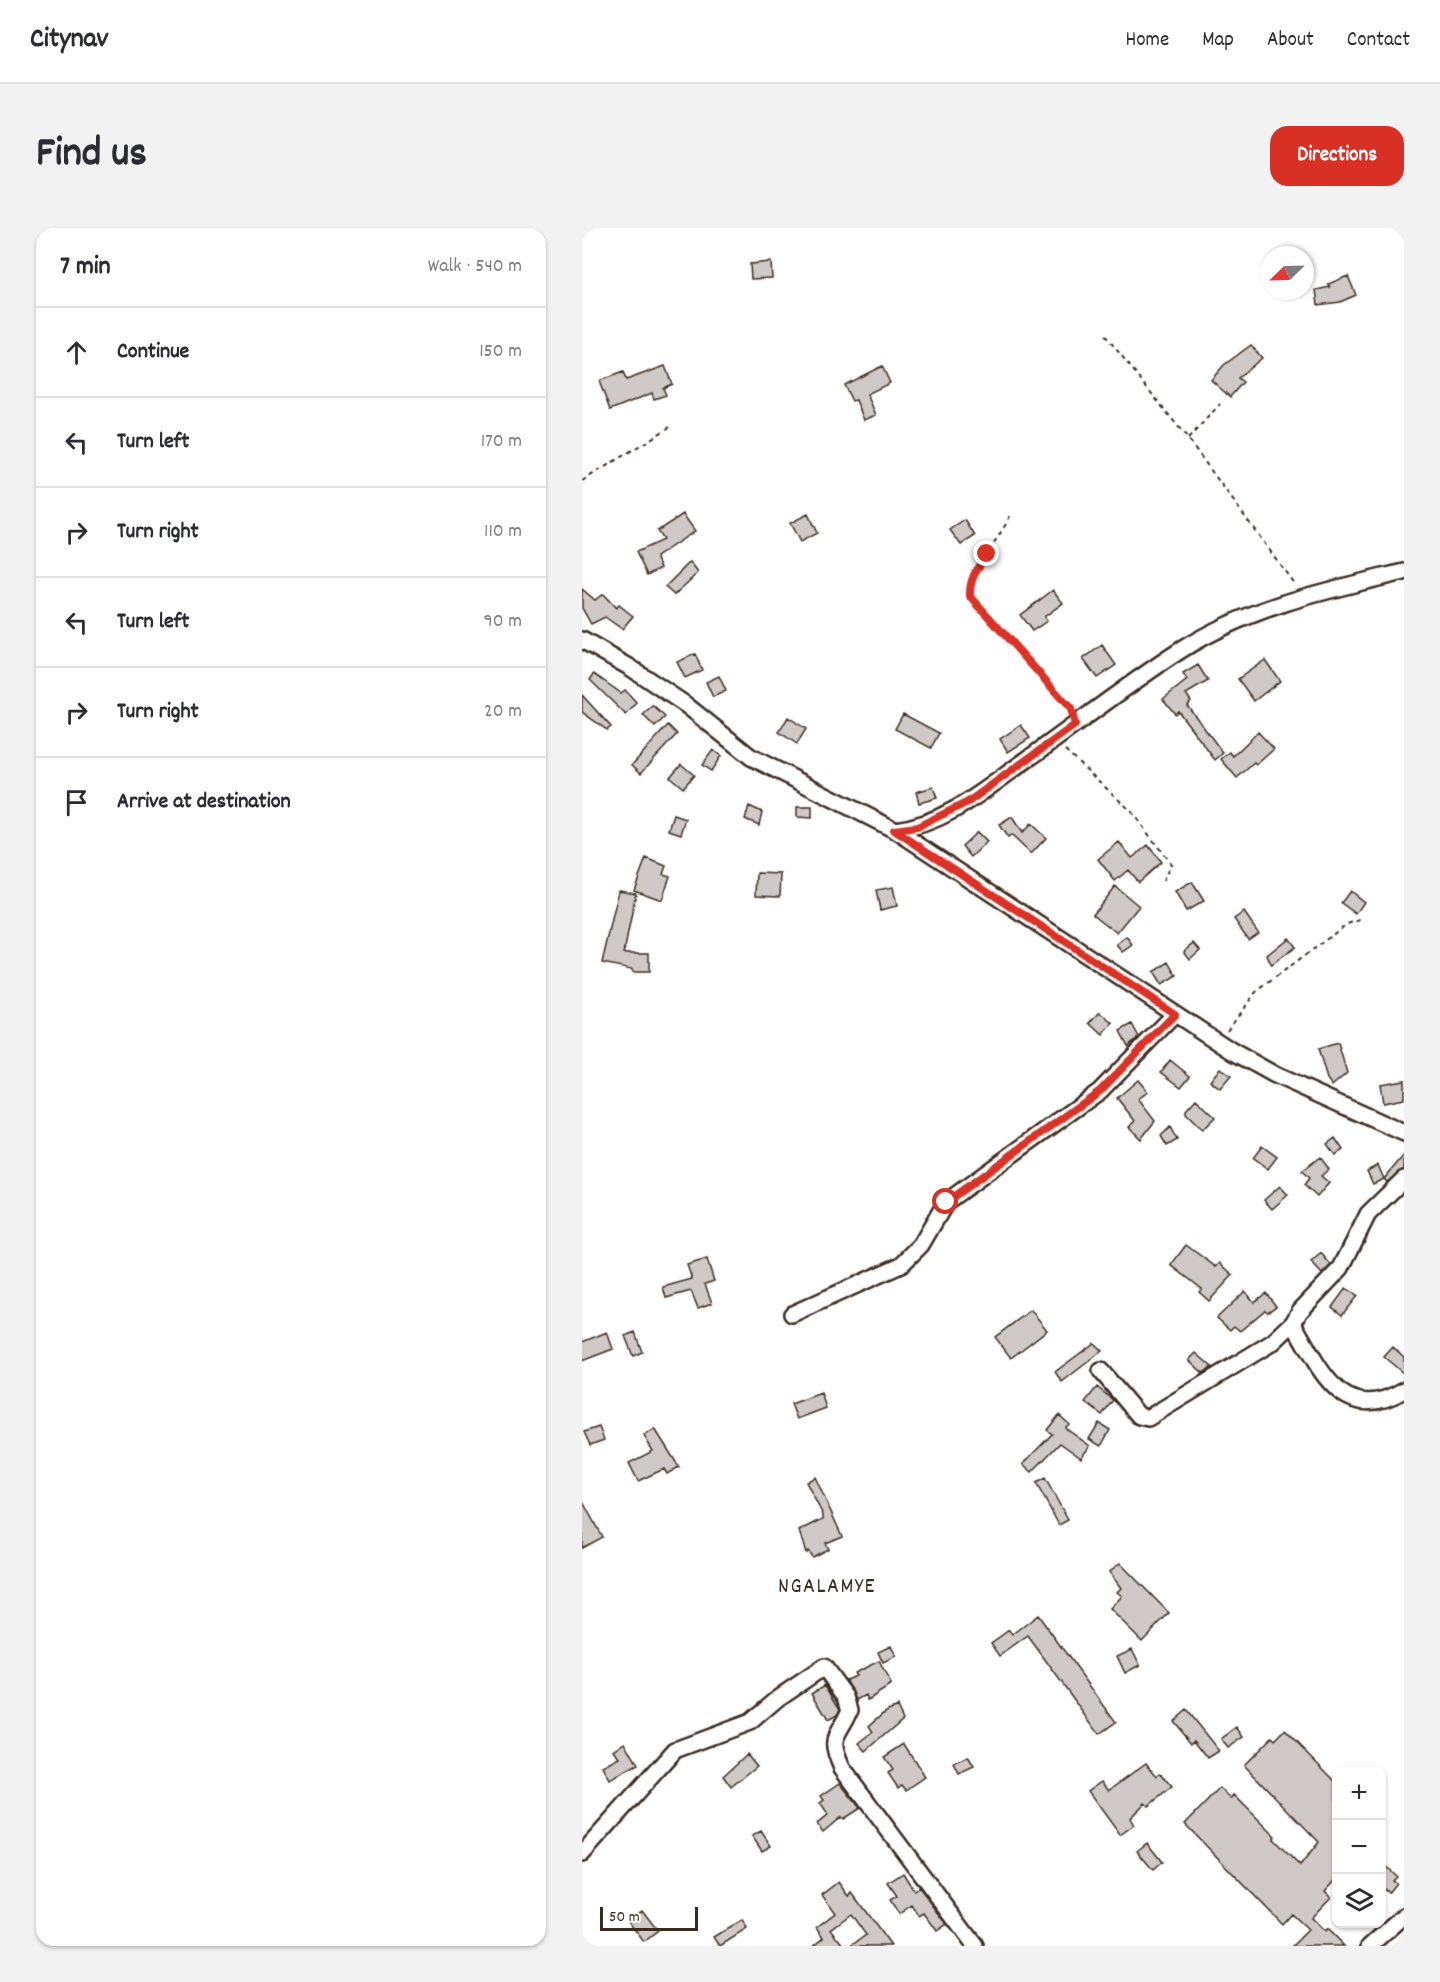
<!DOCTYPE html>
<meta charset="utf-8">
<style>
body{margin:0;font-family:Dekko,sans-serif;background:#f2f2f3;color:#2b2b33}
.controls{position:absolute;right:18px;bottom:18px;display:grid;overflow:hidden;border-radius:12px;box-shadow:0 2px 4px #0004}
.controls button{width:54px;height:54px;display:grid;place-items:center;padding:0;border:0;border-bottom:2px solid #e1e1e2;background:#fff;color:#2b2b33;font:30px sans-serif}
.compass{position:absolute;left:678px;top:18px;width:54px;height:54px;border-radius:50%;background:#fff;box-shadow:0 2px 4px #0004;rotate:247deg}
.scale{position:absolute;left:18px;bottom:15px;width:98px;box-sizing:border-box;padding-left:6px;border:3px solid #3b2a1e;border-top:0;font-size:16px;line-height:21px;white-space:nowrap;color:#3b2a1e;-webkit-text-stroke:4px #fff;paint-order:stroke}
.stop{position:absolute;width:18px;height:18px;margin:-14px;border:4px solid #d93025;border-radius:50%;background:#fff}
.stop.end{background:#d93025;border-color:#fff;box-shadow:0 2px 6px #0008}
.list{margin:0;padding:0;list-style:none}
h2{display:flex;justify-content:space-between;align-items:center;height:78px;margin:0;padding:0 24px;font-size:26px}
h2 small{font-size:20px;font-weight:400;color:#7c7c81}
.list li{display:grid;grid-template-columns:39px 1fr auto;gap:18px;align-items:center;box-sizing:border-box;height:90px;padding:0 24px;border-top:2px solid #e1e1e2}
.list b{display:block;font-size:22px;white-space:nowrap}
.list em{font-size:20px;font-style:normal;color:#7c7c81}
.icon{flex:none;width:33px;height:33px;fill:none;stroke:currentColor;stroke-width:2;stroke-linecap:round;stroke-linejoin:round}
.map{position:relative;flex:none;width:822px;height:1718px;overflow:hidden;border-radius:18px}
header{display:flex;align-items:center;gap:36px;box-sizing:border-box;height:84px;padding:0 30px;background:#fff;border-bottom:2px solid #e1e1e2}
header strong{font-size:28px}
nav{display:flex;gap:33px;margin-inline-start:auto;font-size:21px}
.intro{display:flex;align-items:center;justify-content:space-between;box-sizing:border-box;height:144px;padding:0 36px}
h1{margin:0;font-size:42px}
.button{padding:15px 27px;border-radius:18px;background:#d93025;color:#fff;font-size:21px;font-weight:700}
main{display:flex;gap:36px;padding:0 36px}
aside{flex:1;background:#fff;border-radius:18px;box-shadow:0 2px 4px #0004}
.map>svg:first-child{display:block}
.building{fill:#cfcac7;stroke:#3b2a1e;stroke-width:1.5}
.lines{fill:none;stroke-linecap:round;stroke-linejoin:round}
.minor-casing{stroke:#3b2a1e;stroke-width:20}
.path{stroke:#3b2a1e;stroke-width:2;stroke-dasharray:4.5 4.5;stroke-linecap:butt}
.minor{stroke:#fff;stroke-width:15}
.route{stroke:#d93025;stroke-width:8}
.labels{text-anchor:middle;stroke-width:5;stroke-linejoin:round;paint-order:stroke}
.quarter-label{font-size:22px;letter-spacing:1.5px;fill:#3b2a1e;stroke:#fff}
</style>
<header>
<strong>Citynav</strong>
<nav><a>Home</a><a>Map</a><a>About</a><a>Contact</a></nav>
</header>
<div class="intro"><h1>Find us</h1><a class="button">Directions</a></div>
<main>
<aside>
<h2>7 min<small>Walk · 540 m</small></h2>
<ul class="list">
<li><svg class="icon" aria-label="ahead" viewBox="0 0 24 24"><path d="M12 20V5M6 11l6-6 6 6"/></svg><div><b>Continue</b></div><em>150 m</em></li>
<li><svg class="icon" aria-label="left" viewBox="0 0 24 24"><path d="M17 20v-9H6M10 6l-5 5 5 5"/></svg><div><b>Turn left</b></div><em>170 m</em></li>
<li><svg class="icon" aria-label="right" viewBox="0 0 24 24"><path d="M7 20v-9h11M14 6l5 5-5 5"/></svg><div><b>Turn right</b></div><em>110 m</em></li>
<li><svg class="icon" aria-label="left" viewBox="0 0 24 24"><path d="M17 20v-9H6M10 6l-5 5 5 5"/></svg><div><b>Turn left</b></div><em>90 m</em></li>
<li><svg class="icon" aria-label="right" viewBox="0 0 24 24"><path d="M7 20v-9h11M14 6l5 5-5 5"/></svg><div><b>Turn right</b></div><em>20 m</em></li>
<li><svg class="icon" aria-label="arrive" viewBox="0 0 24 24"><path d="M6 21V4h12l-3 4 3 4H6"/></svg><div><b>Arrive at destination</b></div></li>
</ul>
</aside>
<div class="map">
<svg width="822" height="1718" viewBox="0 0 822 1718">
<rect width="100%" height="100%" fill="#fff"/>
<filter id="ink" filterUnits="userSpaceOnUse"><feTurbulence type="fractalNoise" baseFrequency=".0167" numOctaves="2"/><feDisplacementMap in="SourceGraphic" scale="12" xChannelSelector="R" yChannelSelector="G"/><feConvolveMatrix kernelMatrix="1 2 1 2 8 2 1 2 1" color-interpolation-filters="sRGB"/></filter>
<g filter="url(#ink)">
<path class="building" d="M 189,34 L 190,50 L 169,51 L 168,36 Z
M 766,48 L 774,67 L 758,74 L 736,77 L 734,62 L 748,59 L 746,56 Z
M 669,117 L 680,130 L 656,150 L 661,154 L 648,169 L 629,152 L 642,137 Z
M 83,138 L 90,156 L 81,160 L 84,167 L 72,171 L 70,165 L 28,182 L 17,153 L 41,144 L 44,152 Z
M 300,138 L 308,155 L 285,166 L 294,187 L 282,192 L 274,172 L 270,173 L 262,157 Z
M 101,286 L 113,303 L 74,329 L 79,340 L 65,347 L 54,324 L 81,312 L 75,303 Z
M 226,286 L 235,305 L 218,314 L 208,295 Z
M 383,292 L 393,308 L 379,317 L 368,302 Z
M 108,334 L 116,345 L 92,367 L 83,359 Z
M 0,361 L 13,372 L 21,366 L 34,380 L 37,377 L 51,388 L 40,401 L 23,389 L 9,396 L 0,380 Z
M 471,362 L 481,375 L 462,389 L 465,393 L 450,403 L 438,387 Z
M 520,417 L 534,437 L 515,450 L 501,431 Z
M 113,426 L 120,442 L 103,450 L 95,434 Z
M 683,432 L 698,453 L 672,473 L 656,451 Z
M 616,437 L 626,453 L 604,466 L 609,473 L 605,477 L 641,525 L 633,532 L 596,483 L 593,486 L 581,471 L 605,452 L 601,446 Z
M 12,446 L 39,465 L 43,462 L 55,475 L 44,487 L 8,452 Z
M 137,448 L 144,463 L 131,469 L 124,454 Z
M 0,467 L 29,499 L 25,502 L 0,484 Z
M 71,478 L 83,489 L 73,499 L 61,487 Z
M 321,486 L 357,505 L 349,520 L 313,501 Z
M 206,489 L 224,501 L 215,516 L 197,504 Z
M 86,497 L 95,506 L 59,545 L 50,537 Z
M 439,497 L 448,510 L 426,524 L 418,511 Z
M 676,504 L 692,521 L 674,537 L 672,535 L 655,550 L 639,531 L 648,524 L 651,528 Z
M 131,522 L 139,528 L 129,543 L 120,537 Z
M 99,536 L 112,547 L 101,560 L 88,549 Z
M 351,559 L 355,570 L 337,575 L 334,564 Z
M 167,578 L 180,584 L 177,597 L 163,591 Z
M 215,579 L 230,579 L 230,590 L 215,589 Z
M 92,587 L 104,591 L 99,606 L 87,602 Z
M 430,589 L 440,605 L 449,596 L 464,610 L 449,626 L 429,607 L 426,610 L 417,597 Z
M 395,604 L 405,614 L 389,629 L 380,618 Z
M 537,614 L 550,630 L 566,617 L 579,634 L 556,654 L 546,642 L 533,653 L 516,631 Z
M 64,630 L 84,638 L 81,646 L 88,648 L 80,672 L 52,662 Z
M 175,645 L 199,646 L 198,668 L 174,667 Z
M 610,654 L 622,673 L 604,683 L 593,664 Z
M 533,658 L 557,678 L 535,705 L 511,686 Z
M 311,659 L 315,678 L 298,682 L 294,662 Z
M 37,662 L 54,665 L 42,725 L 67,725 L 67,744 L 50,744 L 50,741 L 20,735 Z
M 768,663 L 782,674 L 774,686 L 759,675 Z
M 662,684 L 676,704 L 666,711 L 652,691 Z
M 545,709 L 551,717 L 541,724 L 535,717 Z
M 706,710 L 713,719 L 689,737 L 685,727 Z
M 612,715 L 618,722 L 608,731 L 602,723 Z
M 587,734 L 595,748 L 579,757 L 571,744 Z
M 518,784 L 531,795 L 521,807 L 508,795 Z
M 550,796 L 557,809 L 546,818 L 538,803 Z
M 756,815 L 765,845 L 750,858 L 745,851 L 736,821 Z
M 588,832 L 608,848 L 599,859 L 579,844 Z
M 638,840 L 649,848 L 638,861 L 628,853 Z
M 556,852 L 566,864 L 556,871 L 573,893 L 559,911 L 547,899 L 553,893 L 535,870 Z
M 822,852 L 822,871 L 801,875 L 798,856 Z
M 614,871 L 633,889 L 620,902 L 604,886 L 604,882 Z
M 588,899 L 595,912 L 585,918 L 579,908 Z
M 753,910 L 761,922 L 753,927 L 745,916 Z
M 680,918 L 695,929 L 686,941 L 671,930 Z
M 822,927 L 822,942 L 805,954 L 802,951 Z
M 738,929 L 747,941 L 739,948 L 747,955 L 735,969 L 722,957 L 727,950 L 720,943 Z
M 796,937 L 802,951 L 791,956 L 785,943 Z
M 698,958 L 706,967 L 690,981 L 682,972 Z
M 604,1017 L 634,1039 L 638,1035 L 651,1047 L 627,1073 L 617,1064 L 620,1061 L 589,1037 Z
M 739,1025 L 749,1037 L 740,1046 L 729,1034 Z
M 125,1031 L 132,1053 L 123,1056 L 130,1075 L 116,1080 L 109,1063 L 84,1070 L 81,1059 L 110,1051 L 105,1037 Z
M 764,1060 L 775,1068 L 760,1087 L 750,1079 Z
M 663,1063 L 672,1074 L 684,1065 L 694,1078 L 686,1084 L 683,1082 L 658,1103 L 652,1098 L 648,1102 L 635,1090 Z
M 449,1082 L 465,1102 L 429,1130 L 413,1109 Z
M 25,1104 L 31,1121 L 0,1133 L 0,1114 Z
M 53,1104 L 60,1124 L 51,1128 L 43,1108 Z
M 512,1115 L 520,1123 L 480,1154 L 473,1144 Z
M 811,1119 L 822,1129 L 822,1146 L 802,1129 Z
M 614,1125 L 630,1139 L 621,1145 L 607,1132 Z
M 515,1159 L 531,1172 L 520,1187 L 503,1174 Z
M 239,1165 L 244,1180 L 215,1191 L 209,1176 Z
M 477,1187 L 487,1196 L 483,1200 L 508,1218 L 499,1230 L 478,1215 L 450,1244 L 441,1236 L 470,1206 L 465,1202 Z
M 517,1195 L 528,1202 L 519,1218 L 507,1211 Z
M 17,1199 L 22,1212 L 8,1217 L 2,1204 Z
M 73,1201 L 97,1239 L 85,1246 L 82,1241 L 56,1253 L 47,1235 L 71,1223 L 62,1208 Z
M 233,1249 L 260,1308 L 243,1315 L 246,1321 L 230,1329 L 226,1323 L 224,1325 L 217,1303 L 241,1291 L 241,1287 L 224,1254 Z
M 463,1250 L 486,1292 L 477,1297 L 454,1255 Z
M 0,1272 L 20,1309 L 0,1320 Z
M 538,1335 L 587,1385 L 560,1413 L 528,1381 L 540,1368 L 535,1364 L 539,1360 L 527,1344 Z
M 456,1387 L 534,1494 L 517,1506 L 446,1408 L 418,1428 L 409,1415 L 427,1402 L 430,1407 Z
M 309,1418 L 314,1429 L 301,1435 L 296,1424 Z
M 550,1421 L 558,1437 L 543,1445 L 535,1428 Z
M 297,1433 L 309,1457 L 286,1472 L 284,1467 L 275,1472 L 264,1452 L 274,1448 L 272,1445 Z
M 243,1457 L 258,1481 L 255,1487 L 246,1492 L 230,1465 Z
M 315,1478 L 321,1491 L 284,1523 L 277,1515 L 291,1504 L 287,1498 L 304,1483 Z
M 604,1482 L 637,1523 L 626,1530 L 612,1512 L 609,1515 L 591,1493 Z
M 655,1499 L 662,1509 L 646,1520 L 639,1511 Z
M 703,1502 L 754,1554 L 754,1651 L 743,1663 L 749,1669 L 729,1690 L 743,1704 L 745,1701 L 762,1718 L 710,1718 L 726,1702 L 709,1686 L 700,1696 L 603,1596 L 638,1560 L 649,1571 L 652,1567 L 693,1608 L 691,1611 L 718,1638 L 737,1614 L 662,1537 L 690,1509 L 693,1512 Z
M 43,1514 L 56,1537 L 28,1552 L 21,1539 L 38,1530 L 32,1522 Z
M 322,1516 L 343,1549 L 324,1562 L 320,1557 L 316,1560 L 306,1545 L 311,1542 L 302,1529 Z
M 165,1526 L 175,1538 L 149,1559 L 141,1548 Z
M 386,1529 L 392,1539 L 377,1546 L 372,1536 Z
M 564,1535 L 575,1548 L 578,1545 L 590,1559 L 566,1578 L 563,1575 L 548,1590 L 552,1597 L 538,1607 L 506,1563 L 520,1553 L 527,1562 Z
M 258,1555 L 278,1580 L 261,1591 L 259,1589 L 241,1604 L 235,1596 L 246,1587 L 238,1575 L 242,1572 L 239,1568 Z
M 179,1603 L 189,1618 L 180,1623 L 170,1608 Z
M 565,1615 L 580,1634 L 571,1642 L 555,1623 Z
M 800,1635 L 814,1648 L 810,1652 L 814,1655 L 806,1665 L 802,1661 L 800,1664 Z
M 321,1645 L 332,1663 L 337,1659 L 365,1696 L 355,1703 L 342,1685 L 337,1688 L 330,1677 L 317,1686 L 308,1672 L 315,1668 L 306,1655 Z
M 257,1654 L 267,1668 L 270,1665 L 309,1718 L 268,1718 L 284,1707 L 269,1686 L 249,1701 L 263,1718 L 231,1718 L 242,1709 L 235,1699 L 253,1685 L 240,1667 Z
M 60,1682 L 76,1703 L 62,1714 L 46,1693 Z
M 160,1692 L 165,1701 L 138,1718 L 132,1709 Z"/>
<g class="lines">
<g class="minor-casing">
<path id="minor" d="M 0,412 L 49,440 L 104,477 L 169,529 L 313,602 L 650,823 L 693,847 L 822,905
M 313,602 C 364,596 402,562 443,533 C 495,496 546,456 599,422 C 666,379 746,362 822,344
M 822,951 L 786,986 L 759,1040 L 718,1083 L 711,1095 C 738,1141 760,1199 822,1162
M 210,1086 L 319,1037 L 339,1017 L 364,974 L 518,863 L 593,786
M 519,1143 L 557,1188 L 566,1190 L 691,1114 L 711,1095
M 0,1626 L 93,1522 L 168,1494 L 196,1470 L 242,1439 L 264,1469 L 268,1482 C 256,1510 245,1507 260,1540 L 393,1718
M 788,1718 L 822,1688"/>
</g>
<path class="path" d="M 523,107 L 606,211 L 713,357
M 606,211 L 638,176
M 0,253 L 88,199
M 428,288 C 417,312 387,344 388,368 L 489,483
M 483,522 L 549,583 L 589,636 L 581,653
M 645,802 L 674,764 L 765,696 L 782,691"/>
<use href="#minor" class="minor"/>
</g>
</g>
<g class="lines" filter="url(#ink)">
<path class="route" d="M 364,974 L 518,863 L 593,786 L 312,602 L 335,599 L 386,574 L 493,497 L 489,481 L 388,368 C 387,351 396,339 405,326"/>
</g>
<g class="labels">
<g class="quarter-label">
<text x="245" y="1364">NGALAMYE</text>
</g>
</g>
</svg>
<div class="controls">
<button>+</button>
<button>−</button>
<button><svg class="icon" aria-label="layers" viewBox="0 0 24 24"><path d="M12 4l9 5-9 5-9-5zM3 14l9 5 9-5"/></svg></button>
</div>
<svg class="compass" viewBox="-18 -18 36 36"><path d="M0-13l5 13h-10z" fill="#e53935"/><path d="M0 13l5-13h-10z" fill="#7c7c81"/></svg>
<div class="scale">50 m</div>
<div class="stop" style="left:364px;top:974px"></div>
<div class="stop end" style="left:405px;top:326px"></div>
</div>
</main>
